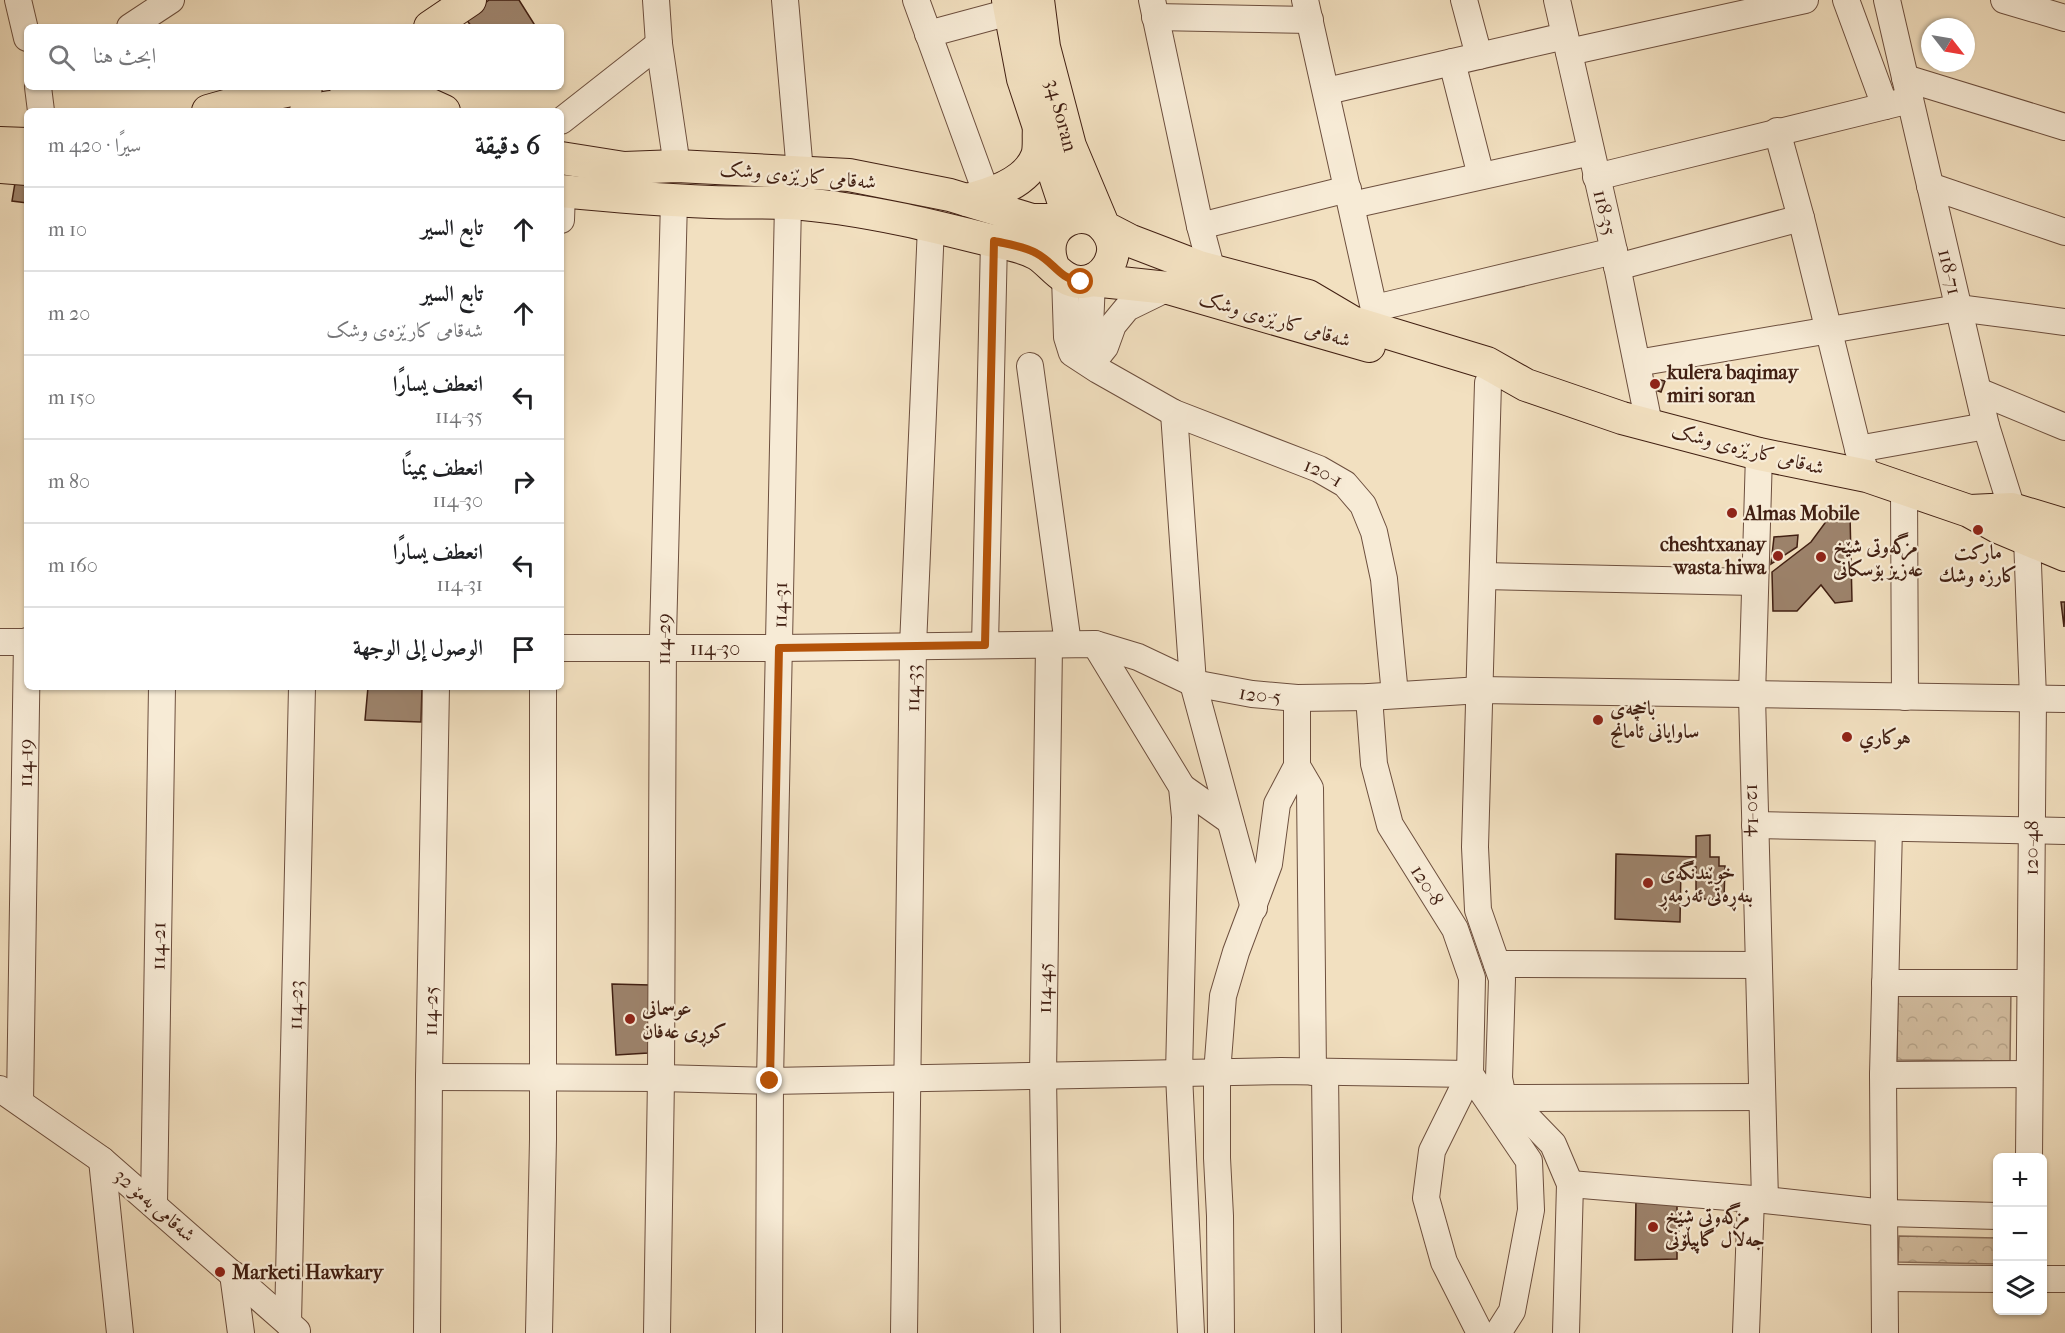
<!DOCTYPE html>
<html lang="ar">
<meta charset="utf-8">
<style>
body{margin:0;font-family:"IM FELL French Canon",Amiri,serif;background:#f6f6f6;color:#202124;direction:rtl}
.controls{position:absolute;right:18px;bottom:18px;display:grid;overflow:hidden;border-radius:9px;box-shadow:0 2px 4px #0004}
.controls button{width:54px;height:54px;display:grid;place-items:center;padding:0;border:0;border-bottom:2px solid #e0e0e0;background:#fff;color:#202124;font:30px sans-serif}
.compass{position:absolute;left:1921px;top:18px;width:54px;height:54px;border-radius:50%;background:#fff;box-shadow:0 2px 4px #0004;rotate:121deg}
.stop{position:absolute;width:18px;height:18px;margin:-14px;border:4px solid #b45309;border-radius:50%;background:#fff}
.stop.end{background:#b45309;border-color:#fff;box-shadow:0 2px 6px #0008}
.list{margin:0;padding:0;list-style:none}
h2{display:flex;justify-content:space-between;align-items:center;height:78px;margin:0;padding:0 24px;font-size:26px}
h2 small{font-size:20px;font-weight:400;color:#757577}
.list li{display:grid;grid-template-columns:39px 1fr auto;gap:18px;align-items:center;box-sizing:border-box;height:84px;padding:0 24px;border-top:2px solid #e0e0e0}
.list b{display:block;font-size:22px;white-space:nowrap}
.list p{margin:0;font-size:20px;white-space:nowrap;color:#757577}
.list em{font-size:20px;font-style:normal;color:#757577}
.icon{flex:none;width:33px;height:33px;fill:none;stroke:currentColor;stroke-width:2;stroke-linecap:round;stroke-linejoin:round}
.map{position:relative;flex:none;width:2065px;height:1333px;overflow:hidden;direction:ltr}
.search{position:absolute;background:#fff;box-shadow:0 2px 4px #0004;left:24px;top:24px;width:540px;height:66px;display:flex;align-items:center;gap:15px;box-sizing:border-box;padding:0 21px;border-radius:9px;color:#757577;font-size:22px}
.panel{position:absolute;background:#fff;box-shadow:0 2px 4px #0004;left:24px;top:108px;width:540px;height:582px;border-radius:9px;direction:rtl}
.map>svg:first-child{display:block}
.forest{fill:url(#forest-crowns);stroke:#8a6f5a;stroke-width:1.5}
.building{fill:#9d836c;stroke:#411f12;stroke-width:1.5}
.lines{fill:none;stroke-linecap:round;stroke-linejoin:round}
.minor-casing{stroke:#6d4f3e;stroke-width:28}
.major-casing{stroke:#411f12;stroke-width:34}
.minor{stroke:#f7ebd6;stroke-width:26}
.major{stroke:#f2e0c0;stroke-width:32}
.route{stroke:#b45309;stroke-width:8}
.poi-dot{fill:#8f2418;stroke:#f7ebd6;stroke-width:2}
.labels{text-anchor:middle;stroke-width:4.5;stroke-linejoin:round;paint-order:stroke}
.street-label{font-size:20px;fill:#411f12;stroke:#f7ebd6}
.poi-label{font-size:20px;font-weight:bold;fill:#411f12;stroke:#f7ebd6;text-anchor:start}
</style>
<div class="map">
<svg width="2065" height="1333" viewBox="0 0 2065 1333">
<defs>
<pattern id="forest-crowns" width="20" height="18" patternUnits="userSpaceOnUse" patternTransform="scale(1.5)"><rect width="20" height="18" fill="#d4bfa2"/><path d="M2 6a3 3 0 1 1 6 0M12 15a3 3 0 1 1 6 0" fill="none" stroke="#b7a48a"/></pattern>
</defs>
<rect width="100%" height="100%" fill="#f2e0c0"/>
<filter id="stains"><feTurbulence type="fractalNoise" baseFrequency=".00333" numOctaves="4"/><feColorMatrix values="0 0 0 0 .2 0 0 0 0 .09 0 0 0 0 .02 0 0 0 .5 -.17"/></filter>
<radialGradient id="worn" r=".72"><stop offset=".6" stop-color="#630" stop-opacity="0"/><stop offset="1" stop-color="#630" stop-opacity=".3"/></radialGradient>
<path class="forest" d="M 1898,988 L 2011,988 L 2010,1061 L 1897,1060 Z
M 1899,1236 L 1997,1238 L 1997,1264 L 1898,1262 Z"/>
<path class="building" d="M 489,0 L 519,0 L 536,27 L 472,27 L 465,18 Z
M 17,171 L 27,173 L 27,203 L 12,201 Z
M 1648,377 L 1665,381 L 1661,392 L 1647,387 Z
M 1827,509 L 1850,515 L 1852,601 L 1835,603 L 1821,585 L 1797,611 L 1773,611 L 1772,572 L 1811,542 L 1825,523 Z
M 1798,535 L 1797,547 L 1771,564 L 1774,537 Z
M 2061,602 L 2065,602 L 2064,627 Z
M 368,687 L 422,687 L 421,722 L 365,720 Z
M 1710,835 L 1710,857 L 1719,857 L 1719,866 L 1725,866 L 1724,899 L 1696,899 L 1696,867 L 1681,866 L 1680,922 L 1615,919 L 1616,854 L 1696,857 L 1696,836 Z
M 612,984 L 650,985 L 648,1053 L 616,1055 Z
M 1636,1198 L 1677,1198 L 1677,1259 L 1635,1260 Z"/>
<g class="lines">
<g class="minor-casing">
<g id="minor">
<path d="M 18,0 L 27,38"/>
<path d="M 656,0 L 659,44 L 677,166"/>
<path d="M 785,0 L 800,172"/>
<path d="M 916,0 L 987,195"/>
<path d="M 1152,0 L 1200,226 L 1212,271"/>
<path d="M 1305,0 L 1376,318"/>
<path d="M 1464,0 L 1479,56"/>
<path id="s1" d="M 1557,0 L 1614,251 L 1649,424"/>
<path d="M 1846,0 L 1885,106"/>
<path id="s2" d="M 1887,0 L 1986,426 L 2012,509 L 2027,538 L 2033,698 L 2029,1158"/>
<path d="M 2004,0 L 2065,18"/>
<path d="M 1155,17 L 1310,20"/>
<path d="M 130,27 L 171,0"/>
<path d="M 928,34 L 1010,12"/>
<path d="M 1569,52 L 1805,0"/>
<path d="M 1452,62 L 1481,176"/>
<path d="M 1905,78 L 2065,127"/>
<path d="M 38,87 L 41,111"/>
<path d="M 1327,91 L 1565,36"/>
<path d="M 561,121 L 659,44"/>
<path d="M 1777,131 L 1801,218 L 1858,449 L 1867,476"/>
<path d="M 1596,177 L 1910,100"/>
<path d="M 1930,186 L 2065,232"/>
<path d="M 1352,205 L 1591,152"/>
<path d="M 561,220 L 562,192"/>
<path d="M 1200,226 L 1348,189"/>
<path d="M 1617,267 L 1801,218"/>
<path id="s3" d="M 1065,277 L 1067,337 L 1072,353 L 1098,370 L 1174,413 L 1319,469 L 1345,484 L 1363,505 L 1374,532 L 1384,579 L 1395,695"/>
<path d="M 1092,280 L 1089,353 L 1096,367"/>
<path d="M 1375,308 L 1614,251"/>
<path d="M 1093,362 L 1105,347 L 1113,325 L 1127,308 L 1168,288"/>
<path d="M 1637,363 L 1958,308 L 2065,322"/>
<path d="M 1030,366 L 1068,644"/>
<path d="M 1488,383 L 1475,847 L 1478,910 L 1502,979 L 1499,1078 L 1503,1098 L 1522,1112 L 1553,1144 L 1570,1184 L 1566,1333"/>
<path d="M 1978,391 L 2065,427"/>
<path d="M 1174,413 L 1193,683 L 1254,908"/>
<path d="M 1858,449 L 1986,426"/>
<path id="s4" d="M 1759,454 L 1752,696 L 1765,1200"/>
<path d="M 1904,490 L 1905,697"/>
<path d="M 1484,576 L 1754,582"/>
<path d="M 0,642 L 27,642"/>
<path d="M 1095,644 L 1182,787 L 1185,817 L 1179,1074 L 1191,1333"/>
<path d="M 985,645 L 994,241"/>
<path id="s5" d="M 561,648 L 779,648 L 1095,644 L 1138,657 L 1193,683 L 1252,694 L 1297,698 L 1369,697 L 1481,690 L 2065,699"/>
<path id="s6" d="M 1369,697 L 1374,764 L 1390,825 L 1455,929 L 1472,978 L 1470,1074 L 1432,1151 L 1426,1198 L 1444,1262 L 1480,1333"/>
<path d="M 1297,766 L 1310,788 L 1313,1072"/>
<path d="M 1182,787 L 1230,821"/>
<path d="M 1755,825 L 2065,831"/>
<path d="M 1497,964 L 1758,965"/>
<path d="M 1885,983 L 2030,983"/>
<path d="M 1325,1072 L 1328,1333"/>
<path d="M 1470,1074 L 1529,1161 L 1531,1210 L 1512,1311 L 1498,1333"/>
<path d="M 1883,1075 L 2029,1074"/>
<path d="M 429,1077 L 661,1078 L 770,1081 L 1281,1071 L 1470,1074"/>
<path d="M 0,1089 L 102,1160 L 297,1331"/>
<path d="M 1503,1098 L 1761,1097"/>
<path id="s7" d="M 20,1102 L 27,641"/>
<path d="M 102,1160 L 120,1333"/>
<path d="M 1570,1184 L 1765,1200 L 1885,1213 L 1998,1216"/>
<path id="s8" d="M 154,1204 L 162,687"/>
<path d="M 233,1274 L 241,1333"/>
<path d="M 1885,1278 L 1998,1279"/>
<path d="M 2042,1279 L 2065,1279"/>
<path id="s9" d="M 288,1323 L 302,687"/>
<path id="s10" d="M 427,1333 L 429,1077 L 436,687"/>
<path d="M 539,1333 L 543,1139 L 543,687"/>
<path id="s11" d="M 657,1333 L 661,1078 L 663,637 L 674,200"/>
<path id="s12" d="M 769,1333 L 770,1081 L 788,203"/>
<path id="s13" d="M 904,1333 L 913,646 L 931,226"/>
<path id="s14" d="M 1047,1333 L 1043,1076 L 1049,645"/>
<path d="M 1221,1333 L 1220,1216 L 1217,1158 L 1217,1073 L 1223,996 L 1236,952 L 1269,864 L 1277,804 L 1297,766 L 1297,698"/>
<path d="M 1746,1333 L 1751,1199"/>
<path d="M 1885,1333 L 1883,1075 L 1889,828"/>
</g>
</g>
<g class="major-casing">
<g id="major">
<path id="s15" d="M 1038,0 L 1044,47 L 1070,146 L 1104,227 L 1131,241 L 1199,267 L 1308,296 L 1352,322 L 1487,363 L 1526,385 L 1622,418 L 1759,454 L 1867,476 L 1969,511 L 1998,527 L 2065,555"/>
<path d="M 430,27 L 470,0"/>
<path d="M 346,87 L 422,101 L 444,111"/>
<path d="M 208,111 L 261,96 L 306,87"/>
<path d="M 306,111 L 330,107 L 356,111"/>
<path d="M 0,143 L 27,144"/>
<path d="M 561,158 L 624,168 L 677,166 L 849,175 L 950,195 L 1032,220 L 1066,220 L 1063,200 L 1023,79 L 1008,0"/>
<path d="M 0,167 L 27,169"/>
<path d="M 561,191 C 611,196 661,200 711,202 C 736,203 762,202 788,203 C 827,205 866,212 905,220 C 933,226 961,233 989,240 C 1004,243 1023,246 1037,254 C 1052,263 1062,283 1082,282 C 1104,281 1120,256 1110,236 C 1093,199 1035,220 1053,266"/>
<path d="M 967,200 C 992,194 1027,183 1037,156 C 1040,148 1038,136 1039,128"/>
<path d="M 1092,280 L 1168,288 L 1369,346"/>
<path d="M 1970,511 L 2012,509 L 2065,525"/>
</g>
</g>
<use href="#minor" class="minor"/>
<use href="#major" class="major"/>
</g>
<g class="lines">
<path class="route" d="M 770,1081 L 779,648 L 985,645 L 994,241 C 1007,244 1024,246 1036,253 C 1055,263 1058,278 1081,282"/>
</g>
<g class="poi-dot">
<circle cx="1655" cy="384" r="6"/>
<circle cx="1732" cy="513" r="6"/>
<circle cx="1978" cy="530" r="6"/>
<circle cx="1778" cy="556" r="6"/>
<circle cx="1821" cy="557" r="6"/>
<circle cx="1598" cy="720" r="6"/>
<circle cx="1847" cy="737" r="6"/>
<circle cx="1648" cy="883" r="6"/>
<circle cx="630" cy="1019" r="6"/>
<circle cx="1653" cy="1227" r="6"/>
<circle cx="220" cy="1272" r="6"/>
</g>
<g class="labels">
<g class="street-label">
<text dy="7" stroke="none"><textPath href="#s15" startOffset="118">34 Soran</textPath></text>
<text transform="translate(798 175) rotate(5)" y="7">شەقامی کارێزەی وشک</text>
<text dy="7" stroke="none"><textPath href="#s1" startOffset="218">118-35</textPath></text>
<text dy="7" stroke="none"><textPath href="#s2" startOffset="279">118-71</textPath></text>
<text transform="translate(1275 319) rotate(16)" y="7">شەقامی کارێزەی وشک</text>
<text transform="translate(1748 449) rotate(14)" y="7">شەقامی کارێزەی وشک</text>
<text dy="7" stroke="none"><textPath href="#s3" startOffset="356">120-1</textPath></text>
<text dy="7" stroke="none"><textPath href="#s12" startOffset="728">114-31</textPath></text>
<text dy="7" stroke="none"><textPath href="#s11" startOffset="694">114-29</textPath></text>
<text dy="7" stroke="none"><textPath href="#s5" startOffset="154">114-30</textPath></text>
<text dy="7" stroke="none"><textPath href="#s13" startOffset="645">114-33</textPath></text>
<text dy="7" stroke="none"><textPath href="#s5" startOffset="708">120-5</textPath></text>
<text dy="7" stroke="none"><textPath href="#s7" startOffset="339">114-19</textPath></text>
<text dy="7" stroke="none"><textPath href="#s4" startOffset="356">120-14</textPath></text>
<text transform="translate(2031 848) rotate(-89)" y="7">120-48</text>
<text dy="7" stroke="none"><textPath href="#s6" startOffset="201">120-8</textPath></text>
<text dy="7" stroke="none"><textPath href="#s8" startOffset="258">114-21</textPath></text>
<text dy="7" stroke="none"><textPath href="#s14" startOffset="345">114-45</textPath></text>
<text dy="7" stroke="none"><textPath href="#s9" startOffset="318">114-23</textPath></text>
<text dy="7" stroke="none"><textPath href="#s10" startOffset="322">114-25</textPath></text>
<text transform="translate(155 1205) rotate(41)" y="7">شەقامی بەمۆ 32</text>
</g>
<g class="poi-label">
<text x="1667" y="379">kulera baqimay<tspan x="1667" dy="23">miri soran</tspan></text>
<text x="1744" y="520">Almas Mobile</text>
<text x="1766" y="551" text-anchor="end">cheshtxanay<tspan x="1766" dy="23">wasta hiwa</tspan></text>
<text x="1833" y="553">مزگەوتی شێخ<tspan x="1833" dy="23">عەزیز بۆسکانی</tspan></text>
<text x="1978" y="559" text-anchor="middle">ماركت<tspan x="1978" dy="23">كارزه وشك</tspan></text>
<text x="1610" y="715">باخچەی<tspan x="1610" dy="23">ساوایانی ئامانج</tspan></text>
<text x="1859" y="744">هوكاري</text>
<text x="1660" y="879">خوێندنگەی<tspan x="1660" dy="23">بنەڕەتی ئەزمەڕ</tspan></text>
<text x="642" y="1015">عوسمانی<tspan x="642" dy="23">کوڕی عەفان</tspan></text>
<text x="1665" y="1223">مزگەوتی شێخ<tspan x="1665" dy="23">جەلال گاپیڵۆنی</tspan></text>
<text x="232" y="1279">Marketi Hawkary</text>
</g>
</g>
<rect width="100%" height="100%" filter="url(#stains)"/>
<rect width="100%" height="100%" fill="url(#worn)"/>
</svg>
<div class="controls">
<button>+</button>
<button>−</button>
<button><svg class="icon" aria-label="layers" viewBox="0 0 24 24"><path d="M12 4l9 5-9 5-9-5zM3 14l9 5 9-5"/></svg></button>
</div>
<svg class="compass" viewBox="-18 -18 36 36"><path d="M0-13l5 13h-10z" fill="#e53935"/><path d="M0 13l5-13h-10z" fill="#757577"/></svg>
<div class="stop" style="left:1081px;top:282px"></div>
<div class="stop end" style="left:770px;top:1081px"></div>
<div class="search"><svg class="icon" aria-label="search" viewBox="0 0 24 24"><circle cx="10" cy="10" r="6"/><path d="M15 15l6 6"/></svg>ابحث هنا</div>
<section class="panel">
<h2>6 دقيقة<small>سيرًا · 420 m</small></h2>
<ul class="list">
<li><svg class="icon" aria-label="ahead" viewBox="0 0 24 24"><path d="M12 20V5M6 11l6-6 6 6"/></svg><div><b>تابع السير</b></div><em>10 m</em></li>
<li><svg class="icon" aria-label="ahead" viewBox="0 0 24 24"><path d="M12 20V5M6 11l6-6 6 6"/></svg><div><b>تابع السير</b><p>شەقامی کارێزەی وشک</p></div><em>20 m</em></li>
<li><svg class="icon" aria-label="left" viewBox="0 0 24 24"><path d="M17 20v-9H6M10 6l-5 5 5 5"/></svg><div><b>انعطف يسارًا</b><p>114-35</p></div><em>150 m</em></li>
<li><svg class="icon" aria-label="right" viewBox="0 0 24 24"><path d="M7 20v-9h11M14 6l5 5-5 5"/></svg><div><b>انعطف يمينًا</b><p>114-30</p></div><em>80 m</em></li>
<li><svg class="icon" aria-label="left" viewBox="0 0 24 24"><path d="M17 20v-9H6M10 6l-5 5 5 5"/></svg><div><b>انعطف يسارًا</b><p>114-31</p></div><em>160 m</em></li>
<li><svg class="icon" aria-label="arrive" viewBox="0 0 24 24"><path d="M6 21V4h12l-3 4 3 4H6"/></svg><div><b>الوصول إلى الوجهة</b></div></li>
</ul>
</section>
</div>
